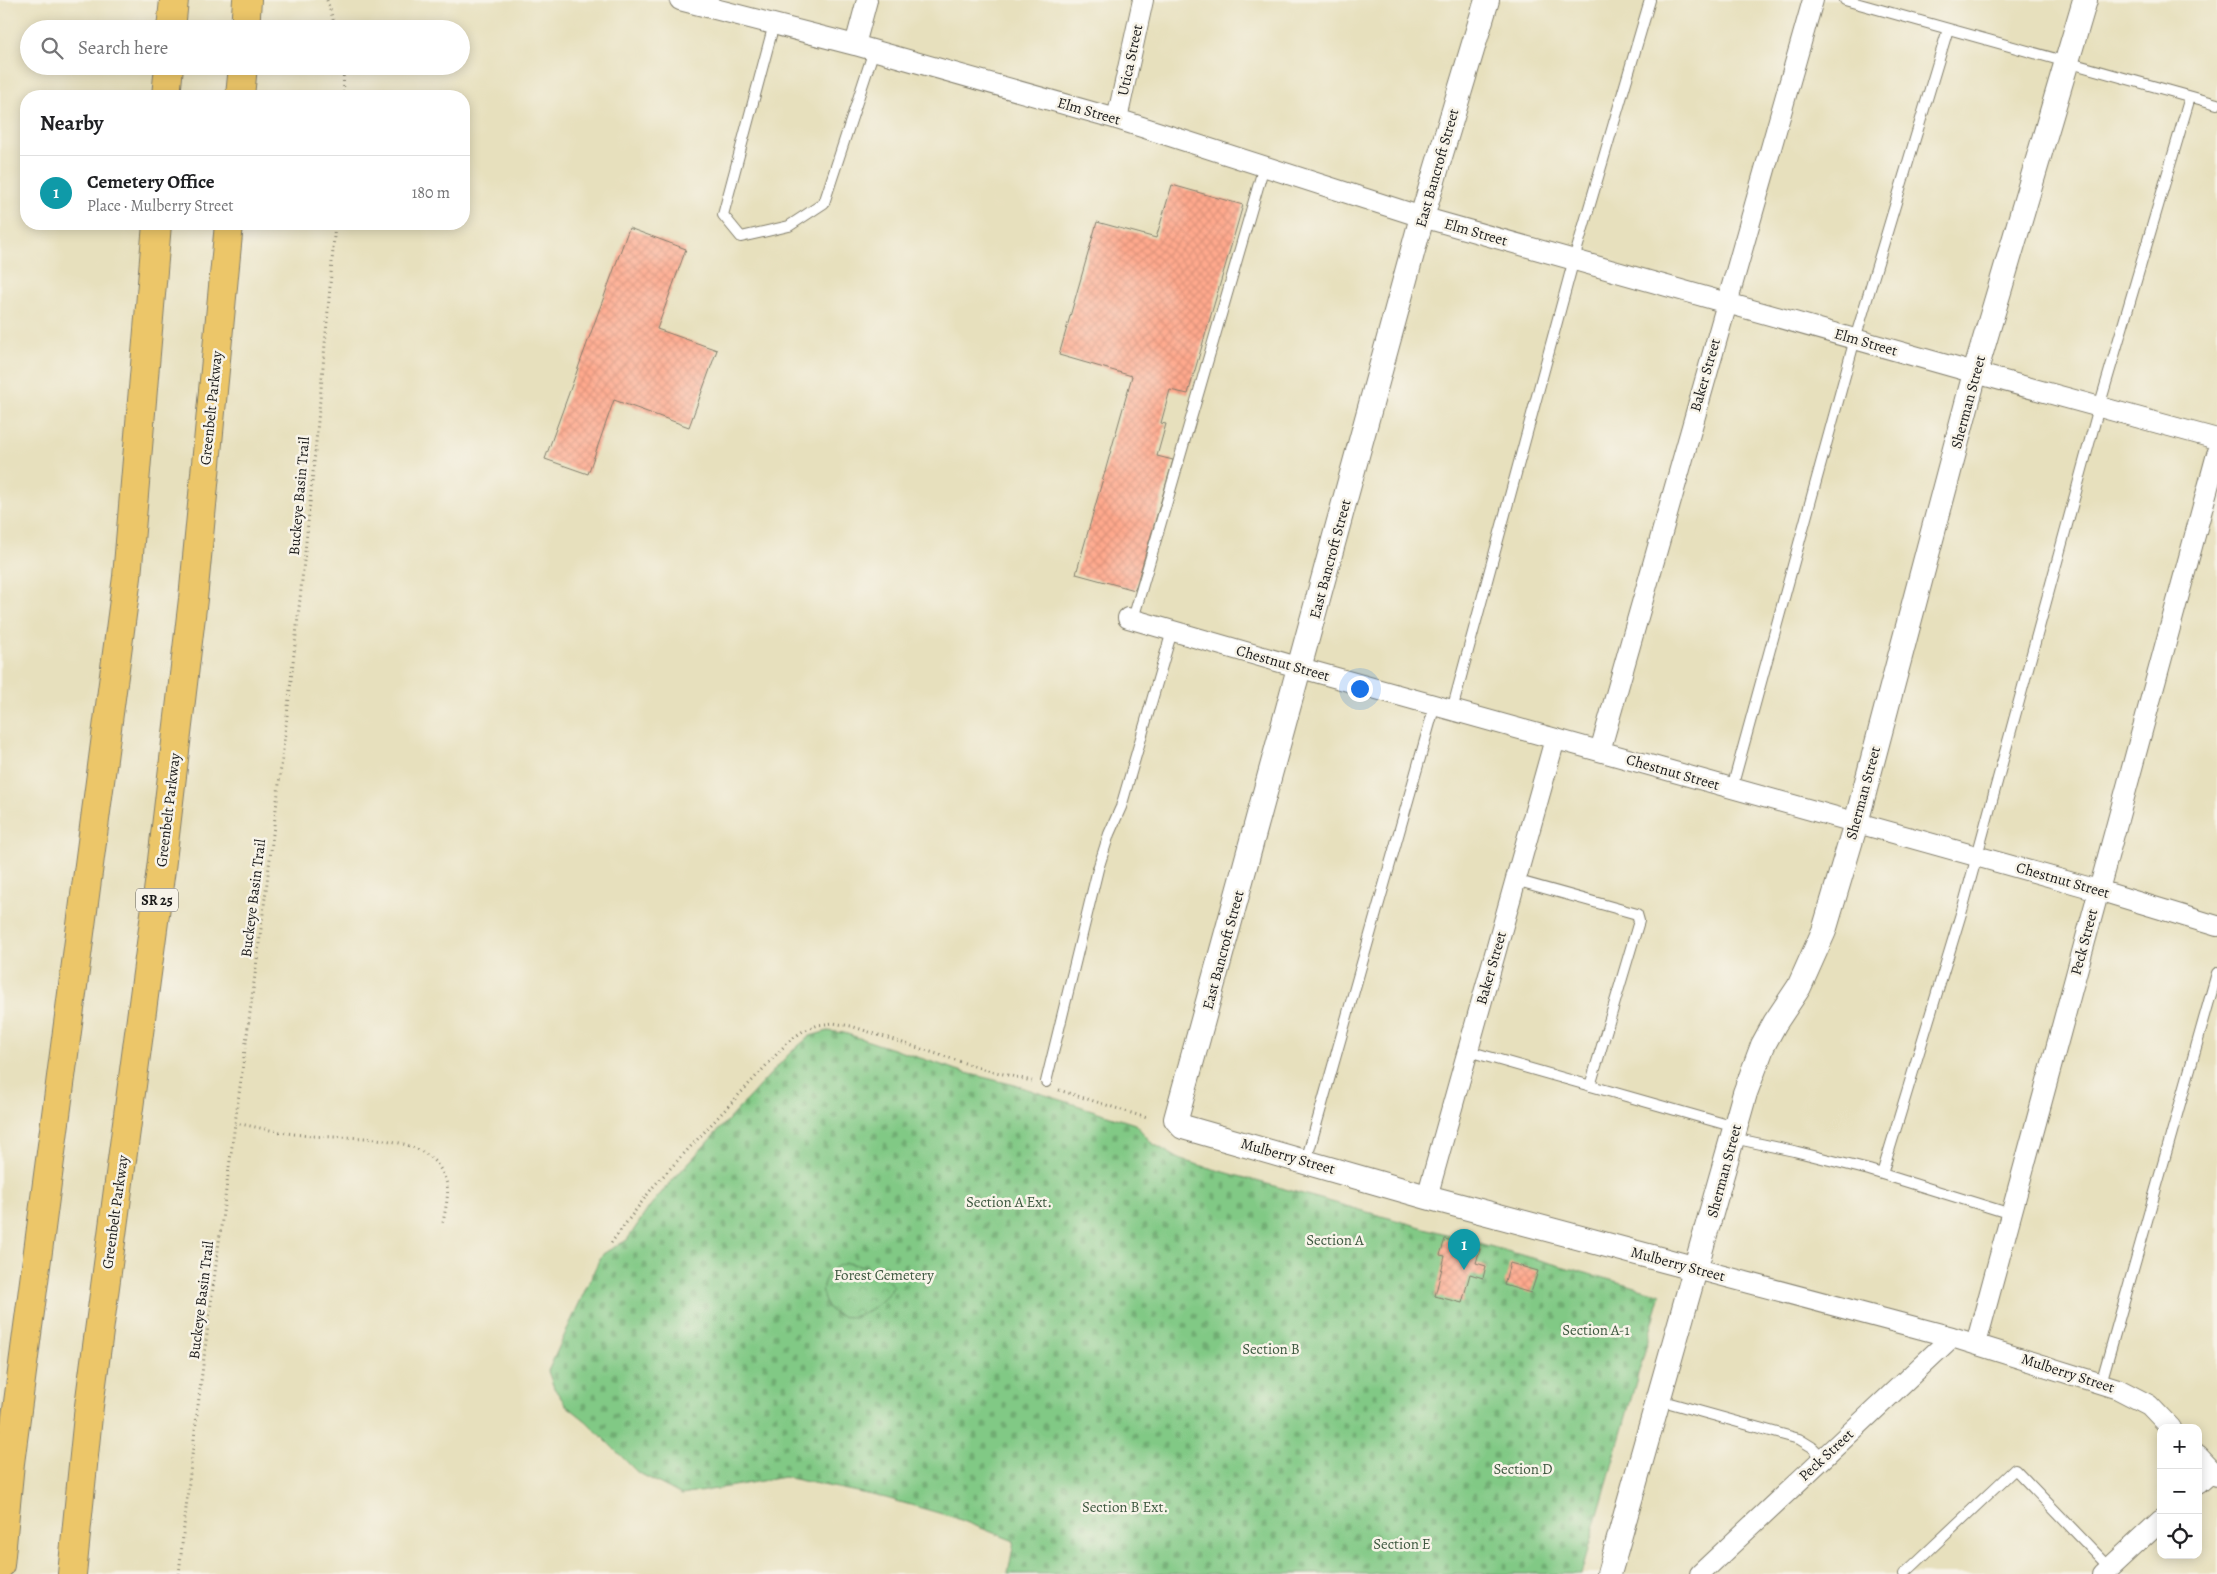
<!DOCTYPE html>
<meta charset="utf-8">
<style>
body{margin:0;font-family:Alegreya,serif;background:#f6f6f6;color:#202124}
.controls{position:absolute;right:15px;bottom:15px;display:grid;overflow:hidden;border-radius:10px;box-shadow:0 2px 12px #0003}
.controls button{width:45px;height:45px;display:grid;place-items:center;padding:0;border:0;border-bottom:1px solid #e0e0e0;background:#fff;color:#202124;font:25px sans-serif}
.you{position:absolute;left:1359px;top:688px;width:18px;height:18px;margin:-12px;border:4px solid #fff;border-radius:50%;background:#1a73e8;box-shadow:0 0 0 8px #1a73e833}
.badge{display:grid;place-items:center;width:32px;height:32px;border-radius:50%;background:#c8321e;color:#fff;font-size:16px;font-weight:700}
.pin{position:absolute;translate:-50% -41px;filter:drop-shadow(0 1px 2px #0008)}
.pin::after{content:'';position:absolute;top:26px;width:18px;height:15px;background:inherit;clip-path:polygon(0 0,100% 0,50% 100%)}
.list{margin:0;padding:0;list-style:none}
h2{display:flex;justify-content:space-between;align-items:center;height:65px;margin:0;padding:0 20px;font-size:21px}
h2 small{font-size:16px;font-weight:400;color:#757577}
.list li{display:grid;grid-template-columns:32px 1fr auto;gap:15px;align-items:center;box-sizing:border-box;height:75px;padding:0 20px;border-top:1px solid #e0e0e0}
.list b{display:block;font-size:19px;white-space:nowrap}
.list p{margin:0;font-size:16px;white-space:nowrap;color:#757577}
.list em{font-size:16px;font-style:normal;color:#757577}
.icon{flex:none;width:28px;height:28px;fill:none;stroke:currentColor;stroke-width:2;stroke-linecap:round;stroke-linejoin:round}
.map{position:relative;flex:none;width:2217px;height:1574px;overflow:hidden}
.search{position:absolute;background:#fff;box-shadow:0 2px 12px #0003;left:20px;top:20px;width:450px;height:55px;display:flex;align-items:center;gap:12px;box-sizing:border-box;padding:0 18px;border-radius:28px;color:#757577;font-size:19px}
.panel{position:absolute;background:#fff;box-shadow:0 2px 12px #0003;left:20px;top:90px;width:450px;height:140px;border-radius:20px}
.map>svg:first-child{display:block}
.cemetery{fill:url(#cemetery-stones);stroke:#4e7250}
.park{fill:url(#park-crowns);stroke:#4e7250}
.building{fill:url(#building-cross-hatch)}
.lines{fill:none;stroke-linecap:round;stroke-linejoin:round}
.service-casing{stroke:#827e6c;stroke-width:12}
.minor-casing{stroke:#827e6c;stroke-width:22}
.tertiary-casing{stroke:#827e6c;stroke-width:26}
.primary-casing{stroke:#827e6c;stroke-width:30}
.path{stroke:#827e6c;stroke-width:3;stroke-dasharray:1 4;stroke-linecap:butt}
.service{stroke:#fff;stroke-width:10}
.minor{stroke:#fff;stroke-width:20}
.tertiary{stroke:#fff;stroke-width:24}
.primary{stroke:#ecc669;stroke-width:28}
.labels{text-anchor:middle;stroke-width:5;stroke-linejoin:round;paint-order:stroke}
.shield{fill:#f7f3e8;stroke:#5e5c59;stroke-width:1}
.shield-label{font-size:14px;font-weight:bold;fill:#1c1c1c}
.street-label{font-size:15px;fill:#1c1c1c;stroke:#f7f3e8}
.park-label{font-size:15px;fill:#3f5941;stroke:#f7f3e8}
</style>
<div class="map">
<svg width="2217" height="1574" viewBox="0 0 2217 1574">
<defs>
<pattern id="cemetery-stones" width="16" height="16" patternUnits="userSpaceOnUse" patternTransform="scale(1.25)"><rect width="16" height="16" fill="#81c985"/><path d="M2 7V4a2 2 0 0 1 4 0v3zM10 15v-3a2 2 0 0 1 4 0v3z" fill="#6fac72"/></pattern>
<pattern id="park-crowns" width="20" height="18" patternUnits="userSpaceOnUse" patternTransform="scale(1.25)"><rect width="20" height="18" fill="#81c985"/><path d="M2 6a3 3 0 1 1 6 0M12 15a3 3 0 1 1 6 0" fill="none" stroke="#6fac72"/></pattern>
<pattern id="building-cross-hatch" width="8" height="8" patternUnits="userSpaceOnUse" patternTransform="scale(1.25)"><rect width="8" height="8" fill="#ffa98d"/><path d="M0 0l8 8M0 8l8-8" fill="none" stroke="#da9179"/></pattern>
</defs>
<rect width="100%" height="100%" fill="#f7f3e8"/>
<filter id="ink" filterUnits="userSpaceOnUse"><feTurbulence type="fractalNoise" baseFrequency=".02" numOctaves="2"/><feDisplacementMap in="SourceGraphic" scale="10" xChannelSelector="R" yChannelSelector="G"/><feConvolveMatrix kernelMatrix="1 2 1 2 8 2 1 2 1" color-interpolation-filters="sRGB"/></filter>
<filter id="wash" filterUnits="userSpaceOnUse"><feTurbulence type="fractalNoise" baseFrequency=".0096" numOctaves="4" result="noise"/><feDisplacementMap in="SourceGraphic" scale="20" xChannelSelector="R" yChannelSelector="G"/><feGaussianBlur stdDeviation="1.12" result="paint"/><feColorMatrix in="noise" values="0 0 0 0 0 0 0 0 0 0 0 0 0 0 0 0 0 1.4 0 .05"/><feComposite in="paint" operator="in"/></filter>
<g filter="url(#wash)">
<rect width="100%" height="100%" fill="#e7e0bd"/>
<path class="cemetery" d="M 828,1031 L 844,1033 L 966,1073 L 1015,1085 L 1135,1124 L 1152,1143 L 1181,1160 L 1661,1294 L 1581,1574 L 1008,1574 L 1014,1541 L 953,1517 L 886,1498 L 784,1477 L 682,1495 L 637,1472 L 586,1421 L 566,1405 L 554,1388 L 548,1371 L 599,1260 L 604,1253 L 627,1240 L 650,1206 L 668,1185 L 789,1054 L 810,1036 Z"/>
<path class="park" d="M 847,1263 L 864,1266 L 891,1283 L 893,1286 C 890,1295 879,1303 872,1308 C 823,1341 803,1272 847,1263 Z"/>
<g id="blocks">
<path class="building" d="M 1172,185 L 1243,205 L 1188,394 L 1170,390 L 1161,423 L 1166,424 L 1157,456 L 1173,460 L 1135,590 L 1076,574 L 1132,376 L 1059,355 L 1097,222 L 1156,238 Z
M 629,228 L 686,249 L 657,329 L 717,350 L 689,427 L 614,400 L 588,474 L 545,459 Z
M 1445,1239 L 1480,1249 L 1476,1263 L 1486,1266 L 1483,1278 L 1470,1274 L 1462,1303 L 1435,1296 L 1445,1256 L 1440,1255 Z
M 1510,1263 L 1538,1271 L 1531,1293 L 1504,1285 Z"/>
</g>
</g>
<g filter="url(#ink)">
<use href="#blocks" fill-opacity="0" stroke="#827e6c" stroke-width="1"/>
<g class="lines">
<g class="service-casing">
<path id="service" d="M 1845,0 L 2217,104
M 774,24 L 723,215 L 741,237 L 789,226 L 824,203 L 874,50
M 1133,619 L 1264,166
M 1452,710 L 1574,259 L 1650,0
M 1732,788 L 1855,339 L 1948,29
M 1515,880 L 1637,914 L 1639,921 L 1590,1086
M 1468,1051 L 1735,1127
M 1046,1082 L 1098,869 L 1109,834 L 1121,807 L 1172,631
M 1733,1138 L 1794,1151 L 1869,1170 L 2011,1214
M 1306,1161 L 1435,705
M 1882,1174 L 1963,907 L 2099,407 L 2190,97
M 2101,1383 L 2217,973
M 1659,1400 L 1799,1439 L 1812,1447 L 1823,1458
M 1904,1574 L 2015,1469 L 2112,1570"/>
</g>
<g class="minor-casing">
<path id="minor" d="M 680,0 L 855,45 L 1117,119 L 1422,217 L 1975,373 L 2217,439
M 855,45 L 867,0
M 1117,119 L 1143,0
M 1128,618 L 1301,668 L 2098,890 L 2217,926
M 1600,751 L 1813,0
M 1427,1197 L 1555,739
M 1697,1269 L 1952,1337 L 2118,1389 L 2149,1405 L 2171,1428
M 1976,1344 L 2217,454
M 2198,1456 L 2217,1476
M 2198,1484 L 2213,1471
M 1700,1574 L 1952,1337
M 2103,1574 L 2161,1520"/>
</g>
<g class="tertiary-casing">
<path id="tertiary" d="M 1487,0 L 1422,217 L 1176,1119 L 1183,1127 L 1427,1197 L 1697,1269
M 1609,1574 L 1745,1093 L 1763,1045 L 1775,1023 L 1799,987 L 1824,931 L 1856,823 L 1975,373 L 2085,0"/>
</g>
<g class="primary-casing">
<path id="primary" d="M 171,29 L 174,0
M 245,29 L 247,0
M 166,96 L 169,66
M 240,96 L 243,66
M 0,1565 L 10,1463 L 127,577 L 157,224
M 72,1574 L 89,1406 L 161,869 L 193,599 L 229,224"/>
</g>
<path class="path" d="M 327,0 L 336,29
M 343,66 L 344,96
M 1059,1090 L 1147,1118
M 235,1123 C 257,1127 280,1133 303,1135 C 347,1141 428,1127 446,1181 C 450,1193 445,1210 443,1223
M 611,1243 L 653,1187 L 789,1041 L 803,1031 L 818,1025 L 833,1023 L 851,1026 L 983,1069 L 1032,1081
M 179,1574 C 204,1329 242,1086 272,842 C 297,637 319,430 335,224"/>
<use href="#service" class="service"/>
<use href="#minor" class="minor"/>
<use href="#tertiary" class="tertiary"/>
<use href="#primary" class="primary"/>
</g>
</g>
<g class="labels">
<rect class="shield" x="136" y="888.5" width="42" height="23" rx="4"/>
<g class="shield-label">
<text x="157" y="905">SR 25</text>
</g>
<g class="street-label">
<text transform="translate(1130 60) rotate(-78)" y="5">Utica Street</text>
<text transform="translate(1089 111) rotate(16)" y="5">Elm Street</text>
<text transform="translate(1437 168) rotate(-74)" y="5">East Bancroft Street</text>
<text transform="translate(1476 232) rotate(16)" y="5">Elm Street</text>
<text transform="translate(1866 342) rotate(16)" y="5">Elm Street</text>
<text transform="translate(1705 375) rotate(-74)" y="5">Baker Street</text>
<text transform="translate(1968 402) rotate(-75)" y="5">Sherman Street</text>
<text transform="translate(211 408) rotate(-84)" y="5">Greenbelt Parkway</text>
<text transform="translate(299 496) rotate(-85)" y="5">Buckeye Basin Trail</text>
<text transform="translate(1330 559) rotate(-75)" y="5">East Bancroft Street</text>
<text transform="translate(1283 663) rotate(16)" y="5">Chestnut Street</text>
<text transform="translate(1673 772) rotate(16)" y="5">Chestnut Street</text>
<text transform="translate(1863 793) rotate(-75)" y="5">Sherman Street</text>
<text transform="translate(168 810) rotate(-83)" y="5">Greenbelt Parkway</text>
<text transform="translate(2063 880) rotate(16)" y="5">Chestnut Street</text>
<text transform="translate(253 898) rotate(-83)" y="5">Buckeye Basin Trail</text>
<text transform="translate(2084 942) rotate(-75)" y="5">Peck Street</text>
<text transform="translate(1223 950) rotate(-75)" y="5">East Bancroft Street</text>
<text transform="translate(1491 968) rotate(-74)" y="5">Baker Street</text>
<text transform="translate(1288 1156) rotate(16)" y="5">Mulberry Street</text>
<text transform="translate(1724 1171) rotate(-75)" y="5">Sherman Street</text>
<text transform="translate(115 1212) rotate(-82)" y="5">Greenbelt Parkway</text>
<text transform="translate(1678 1264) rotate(15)" y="5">Mulberry Street</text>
<text transform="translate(201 1300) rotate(-83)" y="5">Buckeye Basin Trail</text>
<text transform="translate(2068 1373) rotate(18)" y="5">Mulberry Street</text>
<text transform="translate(1826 1455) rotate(-43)" y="5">Peck Street</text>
</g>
<g class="park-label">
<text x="1009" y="1207">Section A Ext.</text>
<text x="1335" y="1245">Section A</text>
<text x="884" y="1280">Forest Cemetery</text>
<text x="1596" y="1335">Section A-1</text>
<text x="1271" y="1354">Section B</text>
<text x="1523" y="1474">Section D</text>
<text x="1125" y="1512">Section B Ext.</text>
<text x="1402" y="1549">Section E</text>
</g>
</g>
</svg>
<div class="controls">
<button>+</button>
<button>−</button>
<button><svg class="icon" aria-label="locate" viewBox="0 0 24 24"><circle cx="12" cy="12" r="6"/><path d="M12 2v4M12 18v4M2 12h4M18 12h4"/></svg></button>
</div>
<div class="you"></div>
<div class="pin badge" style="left:1464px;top:1270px;background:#0f9aa8">1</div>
<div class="search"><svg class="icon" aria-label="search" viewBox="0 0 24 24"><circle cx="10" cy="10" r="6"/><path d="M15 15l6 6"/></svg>Search here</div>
<section class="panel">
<h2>Nearby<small></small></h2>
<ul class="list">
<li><span class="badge" style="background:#0f9aa8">1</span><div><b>Cemetery Office</b><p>Place · Mulberry Street</p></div><em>180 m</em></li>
</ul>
</section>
</div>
